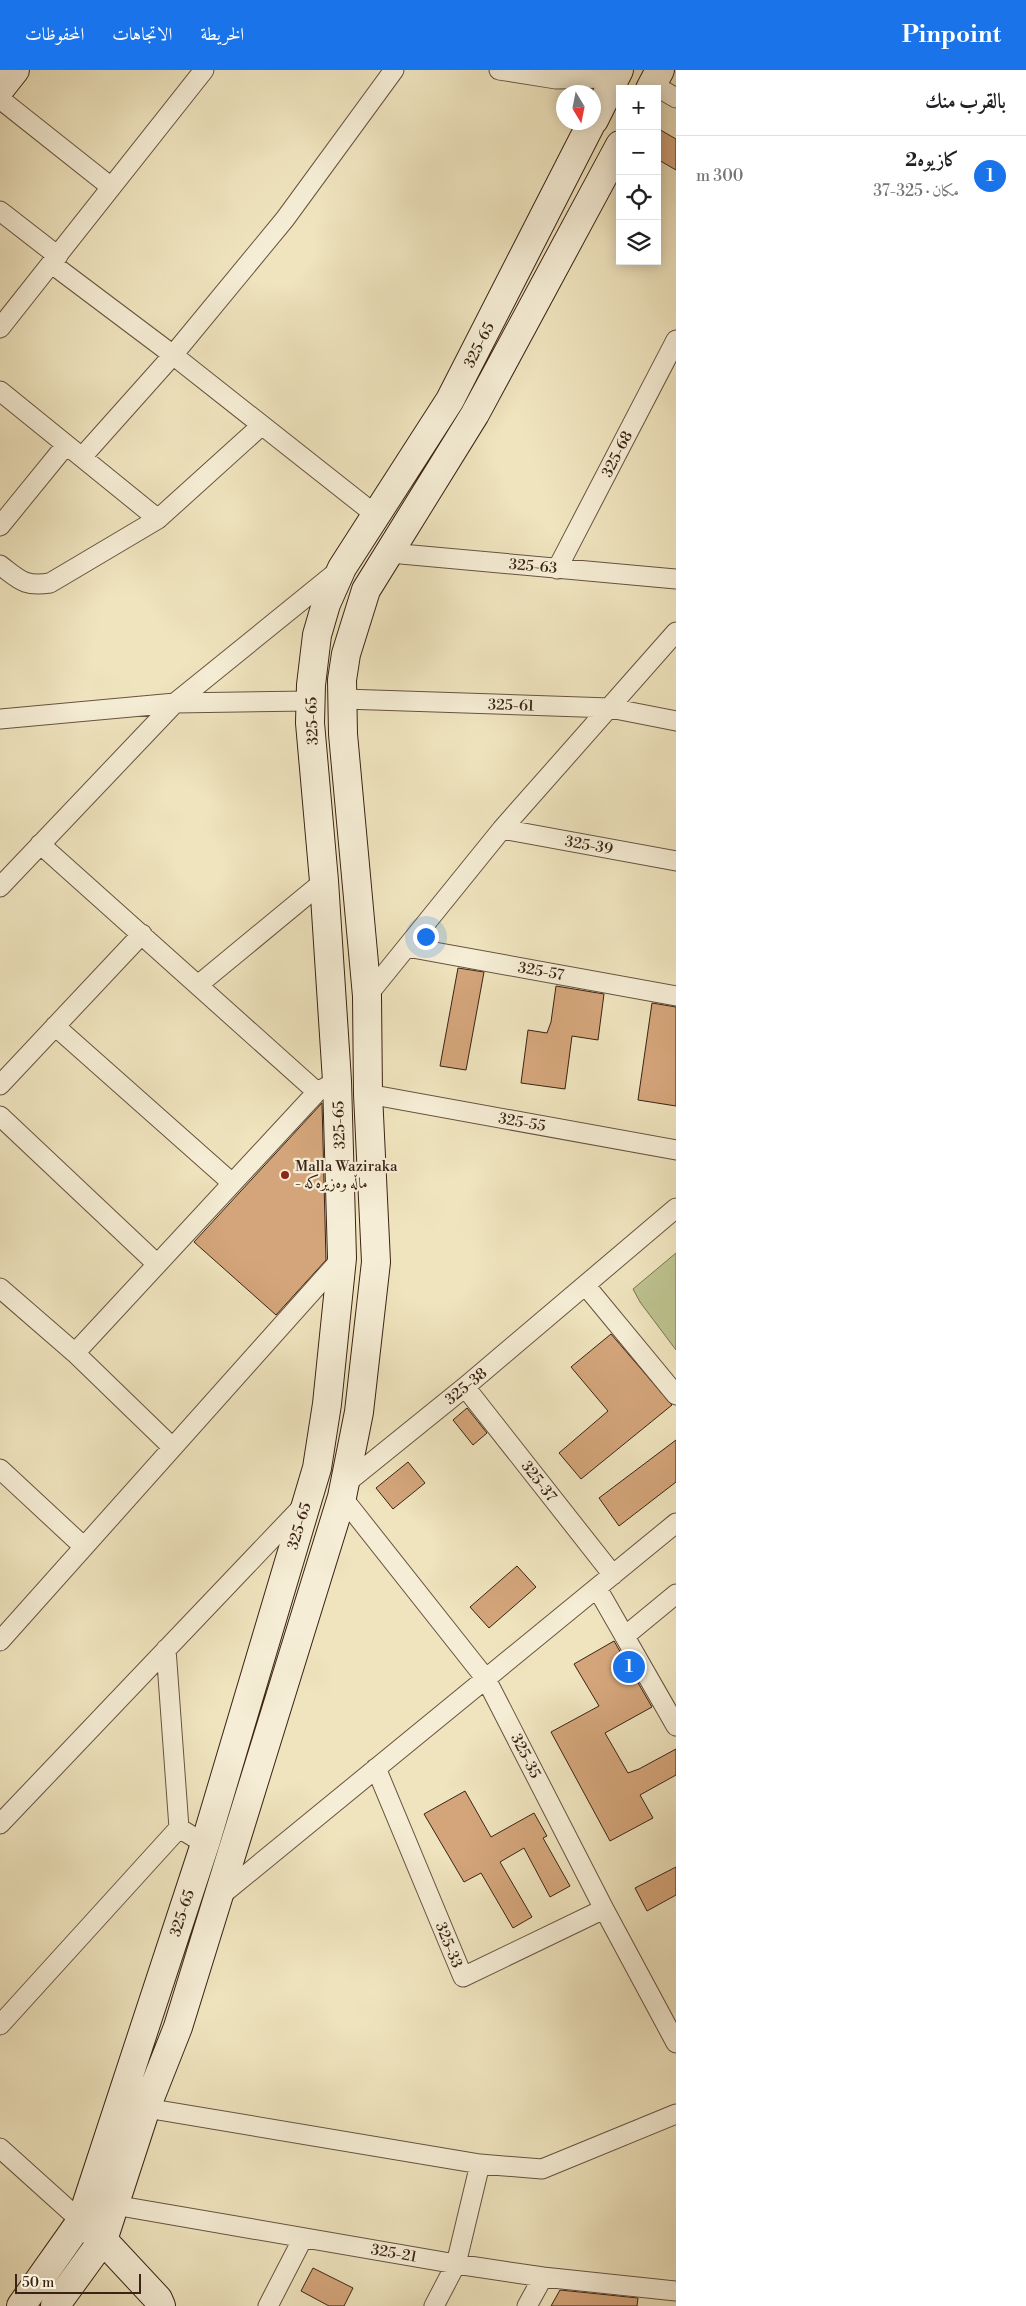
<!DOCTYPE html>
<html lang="ar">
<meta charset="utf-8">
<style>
body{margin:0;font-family:"Libre Bodoni",Amiri,serif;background:#f2f2f2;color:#202124;direction:rtl}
.controls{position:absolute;right:15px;top:15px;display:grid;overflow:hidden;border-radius:0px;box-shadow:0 2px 12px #0003}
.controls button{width:45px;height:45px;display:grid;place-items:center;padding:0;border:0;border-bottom:1px solid #e0e0e0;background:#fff;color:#202124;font:25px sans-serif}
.compass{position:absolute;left:556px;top:15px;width:45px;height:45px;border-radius:50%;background:#fff;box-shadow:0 2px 12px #0003;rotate:170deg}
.scale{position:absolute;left:15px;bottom:12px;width:126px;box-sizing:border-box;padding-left:5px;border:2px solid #3a2315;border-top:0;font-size:14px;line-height:18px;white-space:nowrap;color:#3a2315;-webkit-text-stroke:4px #f5edd5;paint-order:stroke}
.you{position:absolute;left:425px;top:866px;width:18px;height:18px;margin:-12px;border:4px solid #fff;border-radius:50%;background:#1a73e8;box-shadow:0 0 0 8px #1a73e833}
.badge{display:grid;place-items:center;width:32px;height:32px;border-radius:50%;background:#1a73e8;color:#fff;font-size:16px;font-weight:700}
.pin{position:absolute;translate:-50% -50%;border:2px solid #fff;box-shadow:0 1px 5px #0006}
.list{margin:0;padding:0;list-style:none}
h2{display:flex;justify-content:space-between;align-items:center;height:65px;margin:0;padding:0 20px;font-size:21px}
h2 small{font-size:16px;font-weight:400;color:#757577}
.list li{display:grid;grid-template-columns:32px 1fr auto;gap:15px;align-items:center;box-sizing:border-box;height:80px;padding:0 20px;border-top:1px solid #e0e0e0}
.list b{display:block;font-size:19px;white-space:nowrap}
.list p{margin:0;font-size:16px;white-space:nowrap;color:#757577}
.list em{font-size:16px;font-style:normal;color:#757577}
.icon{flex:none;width:28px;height:28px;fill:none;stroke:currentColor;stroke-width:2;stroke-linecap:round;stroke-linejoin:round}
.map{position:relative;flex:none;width:676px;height:2236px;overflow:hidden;direction:ltr}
header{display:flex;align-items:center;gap:30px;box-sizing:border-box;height:70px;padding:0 25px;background:#1a73e8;color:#fff}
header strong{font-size:24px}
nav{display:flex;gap:28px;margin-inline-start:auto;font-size:18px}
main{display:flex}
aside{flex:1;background:#fff}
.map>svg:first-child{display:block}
.green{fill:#bdc38f;stroke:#7c7352}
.building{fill:#d4a57a;stroke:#3a2315}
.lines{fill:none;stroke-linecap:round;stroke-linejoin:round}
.street-casing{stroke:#67533f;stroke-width:21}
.secondary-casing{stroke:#3a2315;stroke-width:30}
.street{stroke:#f5edd5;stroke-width:19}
.secondary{stroke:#f5edd5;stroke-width:28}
.poi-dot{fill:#8f2418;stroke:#f5edd5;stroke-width:2}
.labels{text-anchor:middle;stroke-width:4.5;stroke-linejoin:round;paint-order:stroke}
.street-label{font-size:15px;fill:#3a2315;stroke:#f5edd5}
.poi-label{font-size:15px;fill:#3a2315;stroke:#f5edd5;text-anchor:start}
</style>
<header>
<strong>Pinpoint</strong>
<nav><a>الخريطة</a><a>الاتجاهات</a><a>المحفوظات</a></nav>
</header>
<main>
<aside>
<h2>بالقرب منك<small></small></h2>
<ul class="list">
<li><span class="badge">1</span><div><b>كازيوه2</b><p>مكان · 325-37</p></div><em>300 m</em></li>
</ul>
</aside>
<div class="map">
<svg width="676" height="2236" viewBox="0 0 676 2236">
<rect width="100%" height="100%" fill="#efe4be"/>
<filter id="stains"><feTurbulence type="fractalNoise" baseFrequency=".004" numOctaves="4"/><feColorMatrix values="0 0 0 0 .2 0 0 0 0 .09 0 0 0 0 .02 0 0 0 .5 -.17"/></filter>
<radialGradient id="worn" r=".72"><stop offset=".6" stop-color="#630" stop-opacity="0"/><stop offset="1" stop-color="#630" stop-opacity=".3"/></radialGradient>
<path class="green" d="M 676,1183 L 676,1280 L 640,1232 L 633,1219 Z"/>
<path class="building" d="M 657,58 L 676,69 L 676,100 L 657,89 Z
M 458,898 L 484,902 L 466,1000 L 440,996 Z
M 556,916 L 604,924 L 598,970 L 572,966 L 565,1019 L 521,1013 L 528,960 L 547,963 L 551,952 Z
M 652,933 L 676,937 L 676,1036 L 638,1030 Z
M 322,1033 L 326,1190 L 276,1245 L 194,1172 Z
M 611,1264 L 672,1335 L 581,1409 L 559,1383 L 608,1341 L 571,1297 Z
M 467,1338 L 487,1363 L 473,1375 L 453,1350 Z
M 676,1370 L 676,1412 L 619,1456 L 599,1428 Z
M 408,1392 L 425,1413 L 393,1439 L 376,1418 Z
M 517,1496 L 536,1517 L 489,1558 L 470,1537 Z
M 614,1571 L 652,1637 L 605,1663 L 628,1703 L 639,1699 L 676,1679 L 676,1705 L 640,1725 L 653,1748 L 610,1771 L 551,1662 L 599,1636 L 574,1594 Z
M 465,1721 L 491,1767 L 534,1743 L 547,1766 L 543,1768 L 570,1816 L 550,1827 L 524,1778 L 500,1792 L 532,1847 L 513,1858 L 481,1803 L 464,1812 L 424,1744 Z
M 676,1797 L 676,1825 L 647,1841 L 635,1818 Z
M 313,2198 L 353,2218 L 344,2236 L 329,2236 L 301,2221 Z
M 560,2220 L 638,2228 L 637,2236 L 551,2236 Z"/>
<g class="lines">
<g class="street-casing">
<path id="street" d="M 499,0 L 556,9 L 615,8
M 652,14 L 676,28
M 0,29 L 111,117
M 0,141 L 58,186
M 52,194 L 173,285 L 377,446
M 0,258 L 204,0
M 0,321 L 158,449
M 82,387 L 173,285 L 285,149 L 394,0
M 0,456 L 66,375
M 390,483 L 676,509
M 0,495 C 20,510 24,517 50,513 L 158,449 L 262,355
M 557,499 L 676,270
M 344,629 L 610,638 L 676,651
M 0,649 L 175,633 L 310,631
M 502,759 L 676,791
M 40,774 L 317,1022
M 0,817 L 175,633 L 338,501
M 407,877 L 676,926
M 198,915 L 324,811
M 367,926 L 502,759 L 676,562
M 55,956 L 232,1113
M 0,1015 L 142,864
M 368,1024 L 676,1080
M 0,1046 L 157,1194
M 586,1216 L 676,1325
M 0,1218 L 75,1283 L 172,1377
M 75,1283 L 317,1022 L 337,1011
M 465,1317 L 613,1505
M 0,1399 L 84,1477
M 345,1414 L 465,1317 L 676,1138
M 342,1427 L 486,1609 L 604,1839 L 676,1973
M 597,1518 L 676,1656
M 625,1566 L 676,1524
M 0,1571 L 342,1188
M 166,1579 L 179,1758
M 376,1698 L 463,1907 L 604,1839
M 0,1754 L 302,1437
M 219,1827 L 676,1453
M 0,1955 L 179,1758 L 205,1774
M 146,2038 L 480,2094 L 542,2099 L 676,2044
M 0,2078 L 81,2151
M 114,2135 L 456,2194 L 543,2207 L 676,2221
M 268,2236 L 303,2168
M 434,2236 L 456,2194 L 480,2094
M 527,2236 L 543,2207"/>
</g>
<g class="secondary-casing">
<path id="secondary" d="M 0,19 L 15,0
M 650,19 L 660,0
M 594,50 L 619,0
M 89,2159 L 103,2170 L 158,2229 L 161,2236
M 21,2236 L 81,2151 L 205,1774 L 317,1398 L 327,1334 L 342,1188 L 337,1011 L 324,811 L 310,653 L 311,615 L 317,565 L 326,534 L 342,498 L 450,330 L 592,52
M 55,2236 L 103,2170 L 146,2038 L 178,1957 L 342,1427 L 359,1342 L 376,1192 L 368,1024 L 367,926 L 343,664 L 342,610 L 346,584 L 366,520 L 475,344 L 620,75"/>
</g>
<use href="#street" class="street"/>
<use href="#secondary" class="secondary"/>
</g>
<circle class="poi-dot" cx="285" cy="1105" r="5"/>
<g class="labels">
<g class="street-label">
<text transform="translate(479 275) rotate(-63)" y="5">325-65</text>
<text transform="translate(617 384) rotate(-63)" y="5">325-68</text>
<text transform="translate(533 496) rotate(5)" y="5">325-63</text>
<text transform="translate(511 635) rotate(2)" y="5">325-61</text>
<text transform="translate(312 651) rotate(-92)" y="5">325-65</text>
<text transform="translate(589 775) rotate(10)" y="5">325-39</text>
<text transform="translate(541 901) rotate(10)" y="5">325-57</text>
<text transform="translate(522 1052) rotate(10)" y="5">325-55</text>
<text transform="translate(339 1055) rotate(-92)" y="5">325-65</text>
<text transform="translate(466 1316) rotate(-39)" y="5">325-38</text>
<text transform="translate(539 1411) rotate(52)" y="5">325-37</text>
<text transform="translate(299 1456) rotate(-73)" y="5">325-65</text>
<text transform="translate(526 1686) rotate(63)" y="5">325-35</text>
<text transform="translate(182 1843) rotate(-72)" y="5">325-65</text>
<text transform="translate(449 1875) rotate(68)" y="5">325-33</text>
<text transform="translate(394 2183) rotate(10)" y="5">325-21</text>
</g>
<g class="poi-label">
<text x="295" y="1101">Malla Waziraka<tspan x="295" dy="17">- ماڵە وەزیرەکە</tspan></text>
</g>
</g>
<rect width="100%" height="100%" filter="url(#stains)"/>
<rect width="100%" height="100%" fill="url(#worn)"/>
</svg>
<div class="controls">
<button>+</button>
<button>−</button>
<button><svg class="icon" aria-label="locate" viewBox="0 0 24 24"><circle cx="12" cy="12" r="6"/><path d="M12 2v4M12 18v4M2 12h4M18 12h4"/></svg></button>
<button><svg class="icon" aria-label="layers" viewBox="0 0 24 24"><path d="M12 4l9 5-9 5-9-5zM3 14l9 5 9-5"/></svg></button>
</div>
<svg class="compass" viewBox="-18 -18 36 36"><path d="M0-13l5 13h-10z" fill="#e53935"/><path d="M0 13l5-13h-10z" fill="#757577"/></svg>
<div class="scale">50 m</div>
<div class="you"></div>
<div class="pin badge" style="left:629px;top:1597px">1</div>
</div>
</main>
